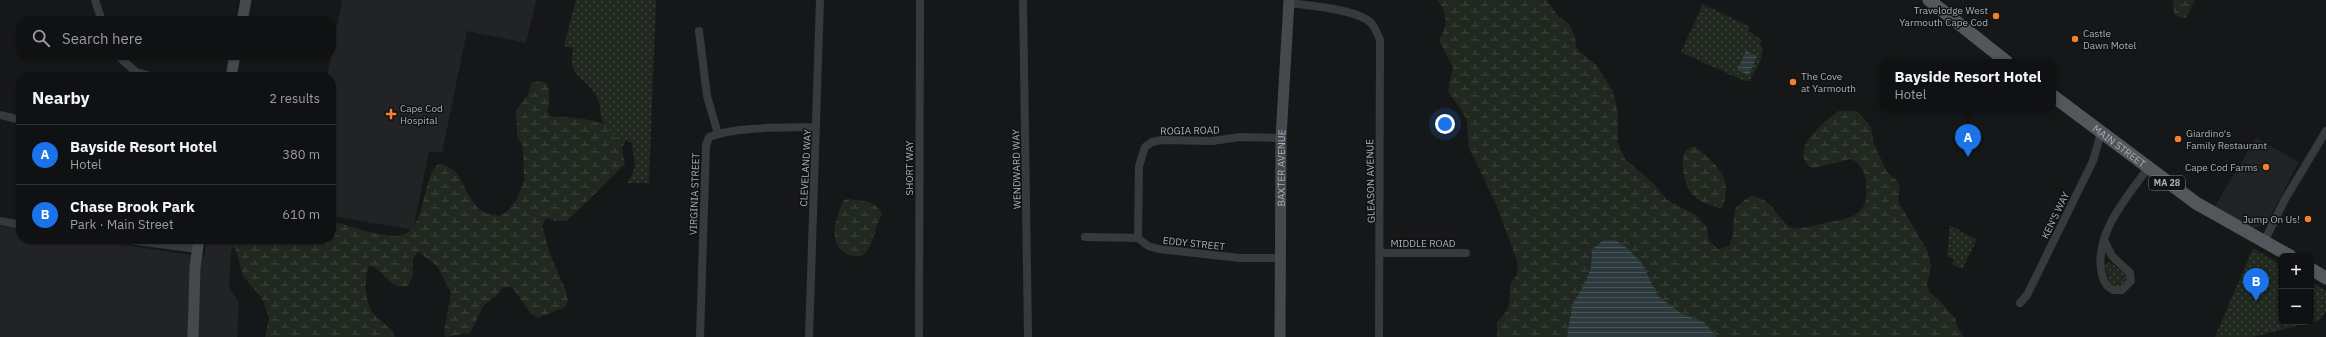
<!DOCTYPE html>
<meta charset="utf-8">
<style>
body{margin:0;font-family:"IBM Plex Sans",sans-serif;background:#191a1b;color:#f1f3f6}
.controls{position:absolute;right:12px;bottom:12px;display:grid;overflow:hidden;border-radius:8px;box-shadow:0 1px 3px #0004}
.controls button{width:36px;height:36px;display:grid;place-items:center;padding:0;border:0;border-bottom:1px solid #303132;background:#101112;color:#f1f3f6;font:20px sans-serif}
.you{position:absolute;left:1445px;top:124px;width:14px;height:14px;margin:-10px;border:3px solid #fff;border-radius:50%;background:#1a73e8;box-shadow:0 0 0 6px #1a73e833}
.badge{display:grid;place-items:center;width:26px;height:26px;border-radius:50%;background:#1a73e8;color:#fff;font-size:13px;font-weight:700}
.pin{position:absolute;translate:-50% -33px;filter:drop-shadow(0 1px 2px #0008)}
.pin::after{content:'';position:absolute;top:21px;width:14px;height:12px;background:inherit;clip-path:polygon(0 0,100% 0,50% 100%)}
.popup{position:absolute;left:1880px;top:59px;width:176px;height:52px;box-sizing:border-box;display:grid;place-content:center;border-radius:8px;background:#101112;filter:drop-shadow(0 1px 3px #0005);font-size:13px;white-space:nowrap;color:#9c9d9f}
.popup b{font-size:15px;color:#f1f3f6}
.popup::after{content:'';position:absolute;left:50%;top:100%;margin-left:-8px;border:8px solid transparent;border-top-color:#101112}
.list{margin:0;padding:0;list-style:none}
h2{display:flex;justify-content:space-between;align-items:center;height:52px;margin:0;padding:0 16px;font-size:17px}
h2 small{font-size:13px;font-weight:400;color:#9c9d9f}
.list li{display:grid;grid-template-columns:26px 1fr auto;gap:12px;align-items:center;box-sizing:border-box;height:60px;padding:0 16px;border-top:1px solid #303132}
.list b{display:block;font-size:15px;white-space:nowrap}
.list p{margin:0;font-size:13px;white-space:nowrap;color:#9c9d9f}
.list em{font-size:13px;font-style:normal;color:#9c9d9f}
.icon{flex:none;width:22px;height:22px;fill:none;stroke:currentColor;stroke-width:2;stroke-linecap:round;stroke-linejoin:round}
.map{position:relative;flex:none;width:2326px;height:337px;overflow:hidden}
.search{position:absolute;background:#101112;box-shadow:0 1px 3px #0004;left:16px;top:16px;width:320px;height:44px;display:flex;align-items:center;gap:10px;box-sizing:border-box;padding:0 14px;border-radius:16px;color:#9c9d9f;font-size:15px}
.panel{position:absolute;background:#101112;box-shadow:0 1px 3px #0004;left:16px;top:72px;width:320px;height:172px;border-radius:16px}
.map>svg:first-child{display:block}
.built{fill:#222325}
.wetland{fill:url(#wetland-marsh)}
.park{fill:url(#park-dots)}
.water{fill:url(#water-rules)}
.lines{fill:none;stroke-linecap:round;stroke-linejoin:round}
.street{stroke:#373a3d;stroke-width:8}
.secondary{stroke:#45494d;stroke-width:11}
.primary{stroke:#53575c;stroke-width:13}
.poi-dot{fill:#f77f2f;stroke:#111213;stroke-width:1.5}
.labels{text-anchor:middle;stroke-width:3;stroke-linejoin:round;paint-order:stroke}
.shield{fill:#111213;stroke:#7b8186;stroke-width:1}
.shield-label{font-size:9px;font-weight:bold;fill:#a8b1b8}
.poi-label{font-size:10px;fill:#a8b1b8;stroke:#111213;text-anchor:start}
.street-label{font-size:10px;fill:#a8b1b8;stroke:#111213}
</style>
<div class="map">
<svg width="2326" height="337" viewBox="0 0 2326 337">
<defs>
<pattern id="wetland-marsh" width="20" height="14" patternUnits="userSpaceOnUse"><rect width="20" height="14" fill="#212820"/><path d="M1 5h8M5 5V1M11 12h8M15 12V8" fill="none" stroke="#3e453e"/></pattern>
<pattern id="park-dots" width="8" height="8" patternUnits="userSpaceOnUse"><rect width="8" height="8" fill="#212820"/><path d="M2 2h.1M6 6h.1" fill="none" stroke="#3e453e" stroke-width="1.8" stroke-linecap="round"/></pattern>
<pattern id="water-rules" width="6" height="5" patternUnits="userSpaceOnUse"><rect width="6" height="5" fill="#2c3a3d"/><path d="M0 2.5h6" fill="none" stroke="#485457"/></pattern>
</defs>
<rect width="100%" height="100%" fill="#161718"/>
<path class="built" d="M 342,0 L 536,0 L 526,43 L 467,31 L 442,153 L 429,151 L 413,230 L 331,216 L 331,77 L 327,77 Z
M 2256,138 L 2299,162 L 2266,225 L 2253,228 L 2215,206 Z
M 0,226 L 21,229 L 21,239 L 86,239 L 204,257 L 207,239 L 242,239 L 231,250 L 229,288 L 239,302 L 237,337 L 0,337 Z"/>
<path class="wetland" d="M 1437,0 L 1547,0 L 1558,16 L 1569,24 L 1574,34 L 1577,49 L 1596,65 L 1613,91 L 1618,112 L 1618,143 L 1625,159 L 1653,183 L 1667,200 L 1696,215 L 1707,228 L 1709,241 L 1718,249 L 1729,246 C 1735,234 1732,220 1736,207 L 1750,196 C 1777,198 1778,226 1795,228 C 1804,229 1816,225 1825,223 C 1851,218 1870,216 1866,183 C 1865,172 1861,164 1851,159 L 1814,168 L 1808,166 C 1792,146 1823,123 1838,111 L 1857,111 L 1871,127 L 1874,144 L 1887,172 L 1896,180 L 1900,187 L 1898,201 L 1928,252 L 1931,267 L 1927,285 L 1930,293 L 1937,298 L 1955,318 L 1958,328 L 1964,337 L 1717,337 L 1704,322 L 1681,313 L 1658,296 L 1642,263 L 1592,250 L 1591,267 L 1585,283 L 1572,306 L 1567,337 L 1497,337 L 1497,323 L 1507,310 L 1510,300 L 1510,285 L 1517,275 L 1518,264 L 1497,206 L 1469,148 L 1467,119 L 1448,91 L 1453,68 L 1439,40 C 1448,27 1448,12 1437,0 Z
M 2173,0 L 2195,0 L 2186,18 L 2181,18 L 2174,14 Z
M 540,81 L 546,82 C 551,93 550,100 547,111 L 552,117 C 580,116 603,121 628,133 L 622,149 L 625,164 L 620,169 L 567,221 L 554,221 L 547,218 L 542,225 L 550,254 L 566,291 L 568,301 L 565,307 L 538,318 L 531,314 L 512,287 L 504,287 L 496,296 L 484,305 L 470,333 L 446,337 L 444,332 L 451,292 L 437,266 L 419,252 C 410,259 413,264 413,273 C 413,277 409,282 408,286 C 385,290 385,268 369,266 C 363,280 365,302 374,314 C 381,323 391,326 395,337 L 265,337 L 269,318 L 265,306 L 261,297 L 243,276 L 234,244 L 236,239 L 331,239 L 331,221 C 350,226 375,235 394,236 C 429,238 419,178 439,164 C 466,167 462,200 484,212 C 489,214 495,215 500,216 L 509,210 L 517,199 L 524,181 L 523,147 L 517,135 L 516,111 L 528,95 L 531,83 Z
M 1694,146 C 1717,164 1734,178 1722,209 C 1714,206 1703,204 1696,198 C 1684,188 1680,165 1685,151 Z
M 848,199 C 861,201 876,200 882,214 C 875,226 874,244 865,253 C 862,257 858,257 854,256 C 826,251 834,218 844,200 Z"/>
<path class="park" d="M 576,0 L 656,0 L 649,183 L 627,183 C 638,168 635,160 631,142 L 615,138 C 613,130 608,130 604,124 C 600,118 601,107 598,100 C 588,76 566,80 573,48 L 564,46 Z
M 1703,4 L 1750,27 L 1748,31 L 1762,40 L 1760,44 C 1768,54 1754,71 1750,81 L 1744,81 L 1681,52 Z
M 1950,225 L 1977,240 L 1962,269 L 1952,264 L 1954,259 L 1947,256 Z
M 2253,248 L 2281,265 L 2281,322 L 2311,322 L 2311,282 L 2326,291 L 2326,311 L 2320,320 L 2253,337 L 2215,337 Z
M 2108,261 L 2127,275 L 2126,281 L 2119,287 L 2114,286 L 2109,281 L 2105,266 Z"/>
<path class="water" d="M 1746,51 L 1757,56 L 1749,75 L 1737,70 Z
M 1616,240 L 1628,249 L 1642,263 L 1658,296 L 1681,313 L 1704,322 L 1717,337 L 1567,337 L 1572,305 L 1585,283 L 1591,267 L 1592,250 L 1602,241 Z"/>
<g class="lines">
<path class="street" d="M 95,0 L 102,21
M 1023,0 L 1028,337
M 1289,3 C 1310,6 1357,9 1371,23 C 1375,27 1378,35 1380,40 L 1379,337
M 699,31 L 707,96 L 718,134
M 117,55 L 136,72 L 154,77
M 0,115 L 21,120
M 0,221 L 21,225
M 1085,237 L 1138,238 L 1148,246 L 1159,249 L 1240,258 L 1281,258
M 1138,238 L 1139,166 L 1145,147 L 1152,142 L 1162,140 L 1212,141 L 1240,137 L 1281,138
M 122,239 L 197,249
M 2105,242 L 2112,256 L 2130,273 L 2131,281 L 2122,290 L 2113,290 C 2104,285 2103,279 2101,270 C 2096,231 2127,197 2148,168
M 2264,242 L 2284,201 L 2326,131
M 1381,253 L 1466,253
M 2020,303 L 2027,295 L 2093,161 L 2101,133
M 700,337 L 706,145 L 709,137 C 737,126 786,128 816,127
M 809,337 L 820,0
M 919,337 L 920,0"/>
<g class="secondary">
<path d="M 242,21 L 246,0"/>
<path d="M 231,77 L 235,55"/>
<path d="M 193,337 L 195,267 L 199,239"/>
<path id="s1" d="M 1280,337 L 1281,138 L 1289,0"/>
</g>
<g class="primary">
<path d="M 1929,0 L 2007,62"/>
<path id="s2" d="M 2053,96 L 2196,203 L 2290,256"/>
<path d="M 2311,269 L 2326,278"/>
</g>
</g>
<g class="poi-dot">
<circle cx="1996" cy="16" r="4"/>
<circle cx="2075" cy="39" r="4"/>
<circle cx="1793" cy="82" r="4"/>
<path d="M389 108h4v4h4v4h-4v4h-4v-4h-4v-4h4z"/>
<circle cx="2178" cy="139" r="4"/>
<circle cx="2266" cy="167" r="4"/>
<circle cx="2308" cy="219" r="4"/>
</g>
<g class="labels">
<rect class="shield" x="2149" y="176" width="36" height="14" rx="3"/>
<g class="shield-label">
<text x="2167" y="186">MA 28</text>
</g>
<g class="poi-label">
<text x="1988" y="14" text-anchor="end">Travelodge West<tspan x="1988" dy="12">Yarmouth Cape Cod</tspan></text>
<text x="2083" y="37">Castle<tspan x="2083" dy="12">Dawn Motel</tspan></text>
<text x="1801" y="80">The Cove<tspan x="1801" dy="12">at Yarmouth</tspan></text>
<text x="400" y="112">Cape Cod<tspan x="400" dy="12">Hospital</tspan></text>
<text x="2186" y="137">Giardino's<tspan x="2186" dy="12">Family Restaurant</tspan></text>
<text x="2258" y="171" text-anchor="end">Cape Cod Farms</text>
<text x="2300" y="223" text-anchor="end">Jump On Us!</text>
</g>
<g class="street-label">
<text transform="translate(1190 130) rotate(-1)" y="4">ROGIA ROAD</text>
<text dy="4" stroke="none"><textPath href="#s2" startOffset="83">MAIN STREET</textPath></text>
<text transform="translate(805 168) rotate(-87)" y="4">CLEVELAND WAY</text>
<text transform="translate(909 168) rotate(-90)" y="4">SHORT WAY</text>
<text dy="4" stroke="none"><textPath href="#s1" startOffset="169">BAXTER AVENUE</textPath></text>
<text transform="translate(1016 169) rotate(-91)" y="4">WENDWARD WAY</text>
<text transform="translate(1370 181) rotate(-91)" y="4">GLEASON AVENUE</text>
<text transform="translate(694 194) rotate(-88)" y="4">VIRGINIA STREET</text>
<text transform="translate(2055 215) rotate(-64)" y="4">KEN'S WAY</text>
<text transform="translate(1194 243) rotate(6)" y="4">EDDY STREET</text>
<text x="1423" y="247">MIDDLE ROAD</text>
</g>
</g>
</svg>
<div class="controls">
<button>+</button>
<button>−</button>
</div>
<div class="you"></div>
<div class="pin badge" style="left:1968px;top:157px">A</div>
<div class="popup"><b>Bayside Resort Hotel</b>Hotel</div>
<div class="pin badge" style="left:2256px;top:301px">B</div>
<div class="search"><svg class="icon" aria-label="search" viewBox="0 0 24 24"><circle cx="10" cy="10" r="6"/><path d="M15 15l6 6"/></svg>Search here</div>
<section class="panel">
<h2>Nearby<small>2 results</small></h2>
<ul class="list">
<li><span class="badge">A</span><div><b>Bayside Resort Hotel</b><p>Hotel</p></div><em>380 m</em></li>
<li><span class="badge">B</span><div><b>Chase Brook Park</b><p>Park · Main Street</p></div><em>610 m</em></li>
</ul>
</section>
</div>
